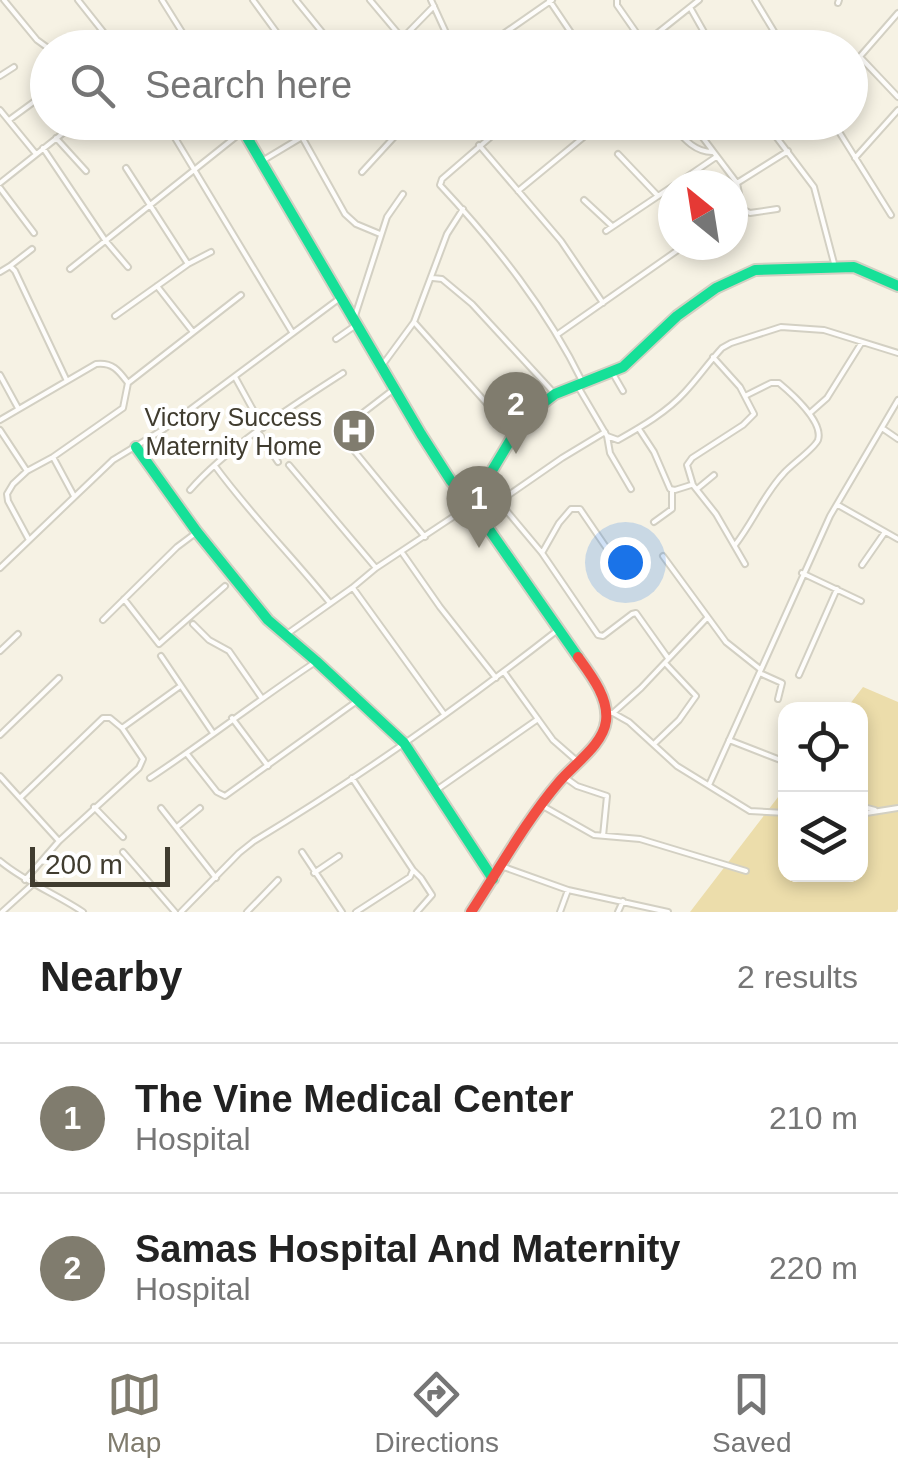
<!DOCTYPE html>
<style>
body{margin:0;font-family:Helvetica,sans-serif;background:#f6f6f6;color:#222}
.controls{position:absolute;right:30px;bottom:30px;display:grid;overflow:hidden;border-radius:20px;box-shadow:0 5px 15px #0003}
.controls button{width:90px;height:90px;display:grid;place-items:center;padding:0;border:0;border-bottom:2px solid #e0e0e0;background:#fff;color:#222;font:50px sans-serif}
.compass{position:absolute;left:658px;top:170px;width:90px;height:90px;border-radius:50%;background:#fff;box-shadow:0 5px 15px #0003;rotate:330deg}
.scale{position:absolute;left:30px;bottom:25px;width:140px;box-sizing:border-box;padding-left:10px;border:5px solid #403c2f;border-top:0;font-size:28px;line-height:35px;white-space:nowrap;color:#403c2f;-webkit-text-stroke:8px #fff;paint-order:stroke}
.you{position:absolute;left:625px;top:562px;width:35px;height:35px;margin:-25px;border:8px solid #fff;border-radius:50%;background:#1a73e8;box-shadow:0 0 0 15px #1a73e833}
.badge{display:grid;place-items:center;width:65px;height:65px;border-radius:50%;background:#807c6e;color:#fff;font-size:32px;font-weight:700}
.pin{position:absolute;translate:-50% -82px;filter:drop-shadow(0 2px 5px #0008)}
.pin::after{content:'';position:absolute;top:52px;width:35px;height:30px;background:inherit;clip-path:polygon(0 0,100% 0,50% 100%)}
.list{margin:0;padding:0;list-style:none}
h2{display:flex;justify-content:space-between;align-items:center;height:130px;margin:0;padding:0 40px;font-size:42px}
h2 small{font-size:32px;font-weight:400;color:#767676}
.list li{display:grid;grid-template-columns:65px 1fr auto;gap:30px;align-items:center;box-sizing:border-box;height:150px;padding:0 40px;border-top:2px solid #e0e0e0}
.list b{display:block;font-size:38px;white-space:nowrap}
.list p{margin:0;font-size:32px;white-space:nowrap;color:#767676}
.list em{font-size:32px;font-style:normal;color:#767676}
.icon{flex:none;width:55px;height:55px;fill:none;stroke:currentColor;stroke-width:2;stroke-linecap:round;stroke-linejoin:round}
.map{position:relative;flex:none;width:898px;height:912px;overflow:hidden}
.search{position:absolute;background:#fff;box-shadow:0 5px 15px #0003;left:30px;right:30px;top:30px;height:110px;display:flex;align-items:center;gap:25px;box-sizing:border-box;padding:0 35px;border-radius:55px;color:#767676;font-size:38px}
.sheet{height:430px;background:#fff}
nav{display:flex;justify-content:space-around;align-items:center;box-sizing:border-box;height:140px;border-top:2px solid #e0e0e0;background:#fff;font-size:28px;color:#767676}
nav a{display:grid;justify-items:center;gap:5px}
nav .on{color:#807c6e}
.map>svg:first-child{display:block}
.green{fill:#ecddab}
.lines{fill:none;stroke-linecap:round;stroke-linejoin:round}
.street-casing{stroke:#d3d0c3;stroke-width:8}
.fast-casing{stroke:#d3d0c3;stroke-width:14}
.jam-casing{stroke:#d3d0c3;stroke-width:14}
.street{stroke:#fefdfb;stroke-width:4}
.fast{stroke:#16e098;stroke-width:10}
.jam{stroke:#f24e42;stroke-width:10}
.labels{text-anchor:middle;stroke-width:8;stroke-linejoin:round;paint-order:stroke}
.poi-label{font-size:25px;fill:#403c2f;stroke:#fff;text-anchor:end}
</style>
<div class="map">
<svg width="898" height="912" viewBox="0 0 898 912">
<rect width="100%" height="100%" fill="#f6f2e4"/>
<path class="green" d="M 863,687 L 898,702 L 898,909 L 896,912 L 690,912 L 785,788 L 786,874 L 860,874 L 860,709 L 846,709 Z"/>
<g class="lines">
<g class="street-casing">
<path id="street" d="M 4,0 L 37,40 L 48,48
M 78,0 L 116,48
M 162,0 L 192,48
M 253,0 L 288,48
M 296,0 L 335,48
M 370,0 L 402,38
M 431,0 L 453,48
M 549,0 L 580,46
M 617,0 L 617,5 L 647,48
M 755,0 L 784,48
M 838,3 L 839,0
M 691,9 L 713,48
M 502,35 L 510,48
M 645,43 L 699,0
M 171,48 L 185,35
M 393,48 L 434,6
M 483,48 L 552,0
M 861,58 L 898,97
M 850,68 L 898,13
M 0,76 L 14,67
M 0,110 L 36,154
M 9,120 L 35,101
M 433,122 L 442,133
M 490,122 L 495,132
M 508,122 L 442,179 L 440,185 C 496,245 547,309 583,383
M 669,122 C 682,136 693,152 712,152
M 691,122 L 737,183 L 742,209
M 765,122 L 814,187 L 835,267
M 833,122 L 891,215
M 166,123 L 292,332
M 302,137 L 345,214 L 356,224 L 380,234
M 56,138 L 86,171
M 479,145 L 561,241 L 603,303
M 43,148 L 105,240 L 128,267
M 618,154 L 658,196
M 855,158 L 898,110
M 262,161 L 302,137 L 321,122
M 362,172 L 408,122
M 0,183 L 77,122
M 737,183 L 788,151
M 675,185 L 716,157
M 0,188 L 34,233
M 518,191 L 602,122
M 584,200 L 612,226
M 733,215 L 742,209 L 750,213 L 777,209
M 606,231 L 673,186
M 188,264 L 211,252
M 10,266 L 32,249
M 70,269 L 243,131
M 0,272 L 10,266 L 15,271 L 67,381
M 433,278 L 442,279 L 472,304 L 554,393
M 157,286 L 193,332
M 115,316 L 188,264 L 126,168
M 354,319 L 387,217 L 403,194
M 414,322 L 514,434
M 558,334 L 685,245
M 336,339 L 356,325
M 713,357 L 740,387 L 754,414 L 743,425 L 692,458 L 687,465 L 693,485 L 716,514 L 745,564
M 381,367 L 414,322 L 447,234 L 463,209
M 612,372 L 623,391
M 0,375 L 18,408
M 235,377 L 263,428
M 577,385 L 607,436 L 610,453 L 631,489
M 394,389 L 342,429 L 342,436 L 425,537
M 810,413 L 827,398 L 862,342
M 0,420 L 96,364 C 113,362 119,371 128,383
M 882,428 L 898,439
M 639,429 L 654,452 L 670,489 L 675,490 L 691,485
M 0,430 L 27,471
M 258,432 L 278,462
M 607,436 L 618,440 C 641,427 667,412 685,392 C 698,378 709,362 722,348 L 731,343 L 781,327 L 824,330 L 898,353
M 53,457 L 74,496
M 289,465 L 376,568
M 215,466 C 250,514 292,556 330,603
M 485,485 L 542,553 L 598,635 L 603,636 L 632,614 L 636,613 L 668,658
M 697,489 L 714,475
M 190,490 C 227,447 295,404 343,373
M 500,501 L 562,458 L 605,432
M 838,505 L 898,539
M 654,522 L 672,509 L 672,491
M 29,540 L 8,501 L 7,494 L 13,484 L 27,471 L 53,457 L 123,408 L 128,383 L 241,295
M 735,545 C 753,522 764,494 784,473 C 792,464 814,449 818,440 C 824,422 791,393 779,383 L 771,383 L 745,396
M 542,553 L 559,523 L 571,509 L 580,509 L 625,575
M 403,554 L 440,607 L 496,678
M 663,556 L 726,642 L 760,669
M 862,565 L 885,532
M 0,568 L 113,460 L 164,429 L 340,298
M 802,573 L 861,601
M 353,588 L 444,714
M 124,599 L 159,644 L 225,586
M 103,620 L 177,547 L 197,532
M 193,624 L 209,640 L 229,651 L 261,697
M 287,634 L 352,588 L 376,568 L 471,505
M 0,651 L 18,634
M 161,656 L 213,733
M 504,672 L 553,740 L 577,761
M 762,674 L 782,683 L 778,699
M 799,675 L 837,589
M 607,713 L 613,713 L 629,722 L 677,766 L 750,811 L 786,813
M 613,713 L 641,688 L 707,618
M 232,718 L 268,766
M 122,728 L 179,687
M 0,735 L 59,678
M 729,740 L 783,761
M 654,744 L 679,720 L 696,696 L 665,663
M 187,754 L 217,792 L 225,796 L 357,701
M 0,776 L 59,841
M 563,776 L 577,786 L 607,796 L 603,836
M 150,778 C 206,741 258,700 314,663
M 352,778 L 413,870 L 410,877 L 356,912
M 709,785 L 830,516 L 898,400
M 435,791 L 538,719
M 21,797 L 103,718 L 110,718 L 122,728 L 143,759 L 139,768 L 59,841 L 25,880
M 541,805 L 594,835 L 640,839 L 746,871
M 860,806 L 875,810
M 94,807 L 123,837
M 161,808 L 216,878
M 860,814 L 898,808
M 177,827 L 200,808
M 123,852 L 175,912
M 302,852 L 342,912
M 0,861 C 25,882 56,894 83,912
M 501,866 L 568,890 L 668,912
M 413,870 L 421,878 L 432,895 L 417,912
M 314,873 L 339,856
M 2,912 L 34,883
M 181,912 L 239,853 L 254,841 C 360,777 462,705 559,629
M 247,912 L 278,880
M 560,912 L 568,890
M 618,912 L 623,901"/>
</g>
<g class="fast-casing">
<path id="fast" d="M 238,122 L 421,434 L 451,481 L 470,502 L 578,657
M 136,447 L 197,532 L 268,620 L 316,661 L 404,743 L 493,879
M 471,501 L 484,484 L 514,434 L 538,407 L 555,394 L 623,367 L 677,316 L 716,288 L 755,270 L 854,267 L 898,286"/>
</g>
<g class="jam-casing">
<path id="jam" d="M 471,912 C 500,868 525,822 559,782 C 574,764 603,745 606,721 C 609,698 591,675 578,657"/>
</g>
<use href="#street" class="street"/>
<use href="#fast" class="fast"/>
<use href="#jam" class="jam"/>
</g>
<defs>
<g id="hospital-disc" transform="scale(2.25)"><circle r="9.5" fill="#807c6e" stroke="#fff"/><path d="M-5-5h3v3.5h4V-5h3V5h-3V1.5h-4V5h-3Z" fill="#fff"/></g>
</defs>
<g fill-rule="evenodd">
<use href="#hospital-disc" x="354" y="431"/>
</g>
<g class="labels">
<g class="poi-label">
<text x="322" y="426">Victory Success<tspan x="322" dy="29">Maternity Home</tspan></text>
</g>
</g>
</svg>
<div class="controls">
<button><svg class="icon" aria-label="locate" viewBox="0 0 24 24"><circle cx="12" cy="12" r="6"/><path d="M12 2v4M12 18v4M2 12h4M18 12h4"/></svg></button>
<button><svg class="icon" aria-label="layers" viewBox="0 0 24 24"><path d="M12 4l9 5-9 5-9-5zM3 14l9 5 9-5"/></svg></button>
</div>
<svg class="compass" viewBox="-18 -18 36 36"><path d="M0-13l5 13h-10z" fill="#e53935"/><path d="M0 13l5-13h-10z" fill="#767676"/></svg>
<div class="scale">200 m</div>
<div class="you"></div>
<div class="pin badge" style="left:479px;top:548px">1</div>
<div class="pin badge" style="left:516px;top:454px">2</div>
<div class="search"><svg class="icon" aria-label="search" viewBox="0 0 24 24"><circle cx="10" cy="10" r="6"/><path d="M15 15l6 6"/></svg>Search here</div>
</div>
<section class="sheet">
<h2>Nearby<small>2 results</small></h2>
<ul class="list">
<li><span class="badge">1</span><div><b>The Vine Medical Center</b><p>Hospital</p></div><em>210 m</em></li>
<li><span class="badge">2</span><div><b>Samas Hospital And Maternity</b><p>Hospital</p></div><em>220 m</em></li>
</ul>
</section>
<nav>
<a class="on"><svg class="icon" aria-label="map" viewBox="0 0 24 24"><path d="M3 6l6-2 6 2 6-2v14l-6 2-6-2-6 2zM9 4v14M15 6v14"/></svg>Map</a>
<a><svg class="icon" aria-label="directions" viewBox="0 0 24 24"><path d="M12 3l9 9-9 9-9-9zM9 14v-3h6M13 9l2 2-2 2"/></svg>Directions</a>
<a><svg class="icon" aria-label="saved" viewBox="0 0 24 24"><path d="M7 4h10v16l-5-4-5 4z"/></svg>Saved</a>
</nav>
